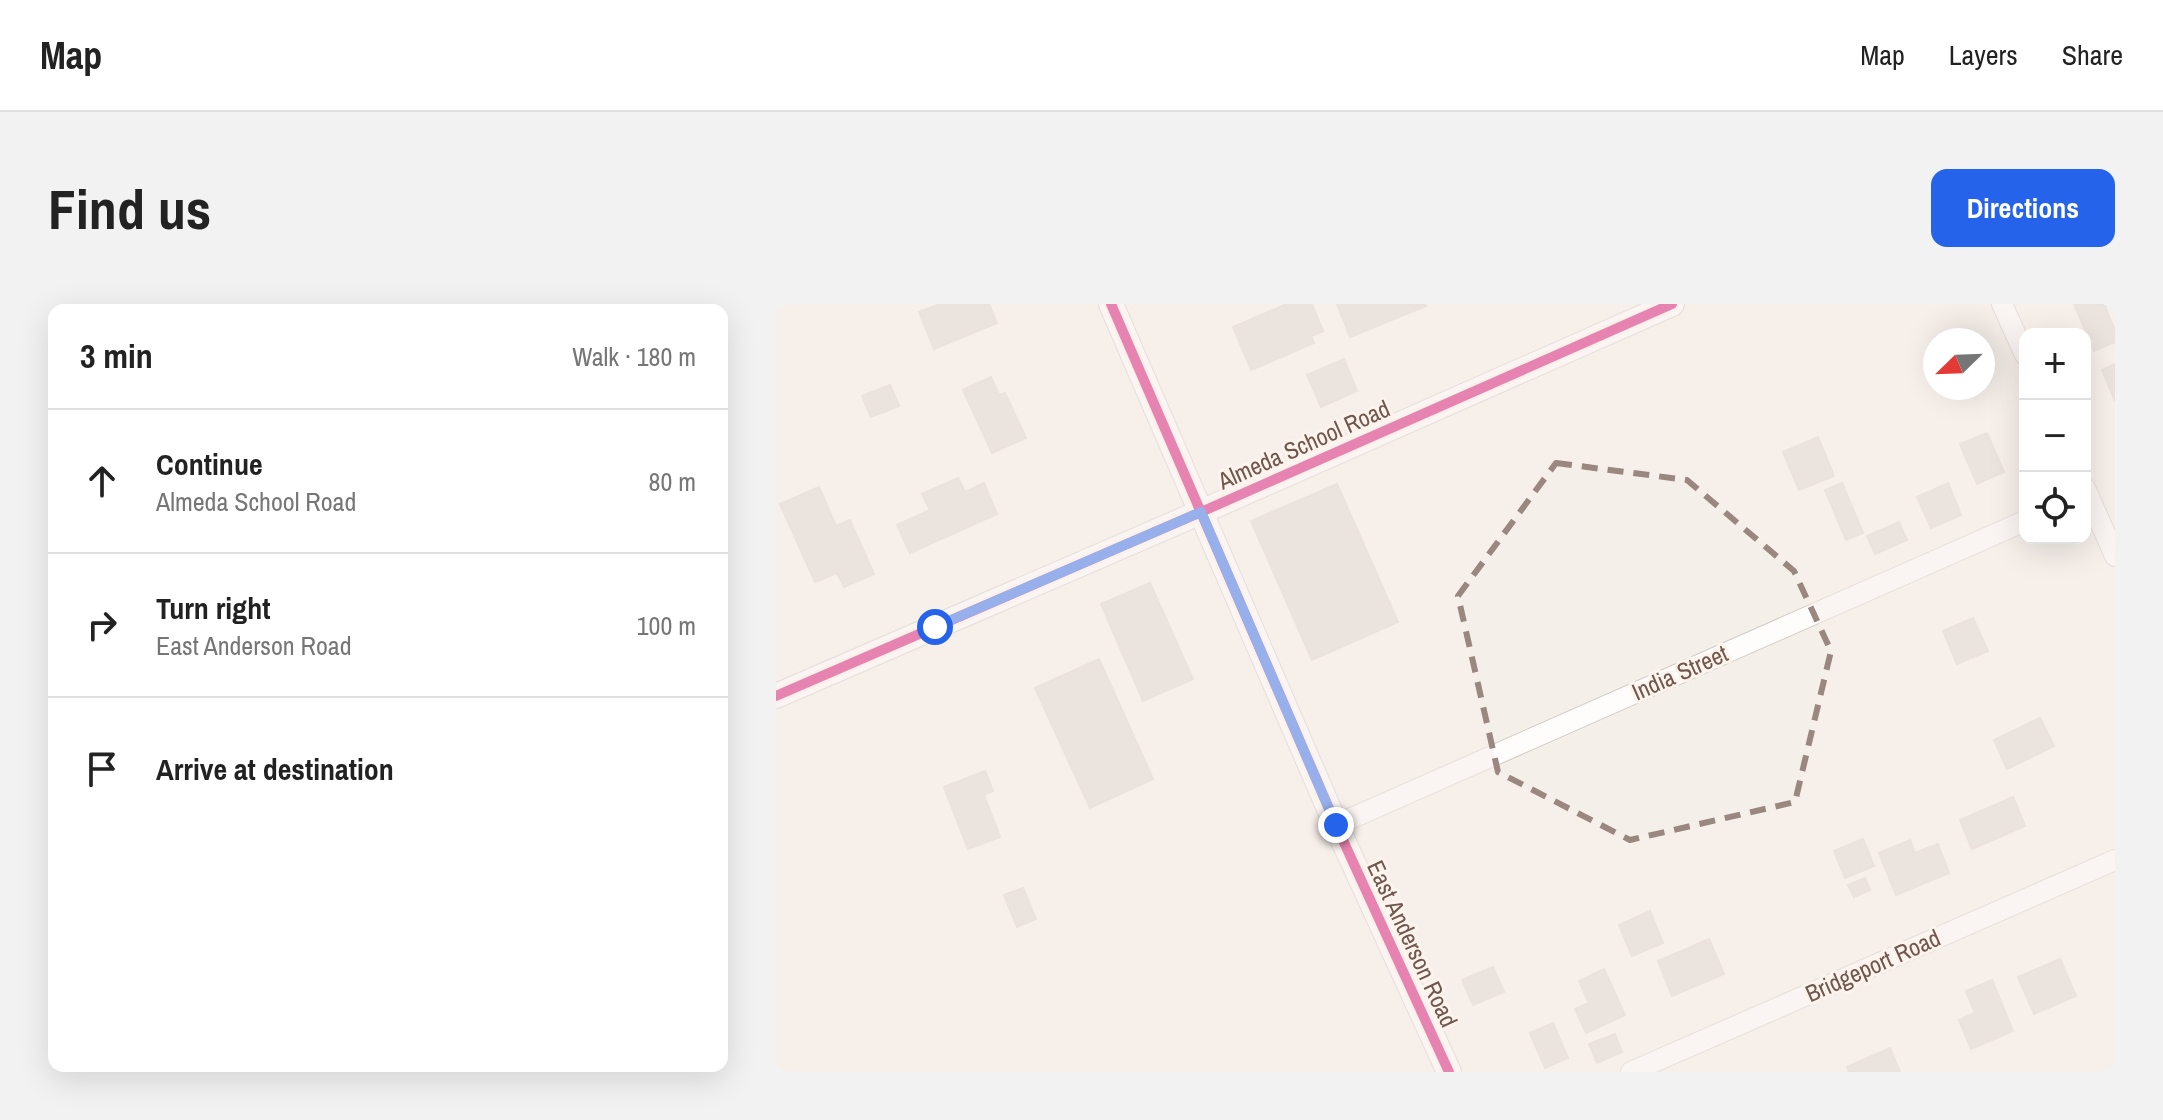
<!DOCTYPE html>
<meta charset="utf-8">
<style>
body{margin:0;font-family:"Archivo Narrow",sans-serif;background:#f2f2f2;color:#222}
.controls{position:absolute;right:24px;top:24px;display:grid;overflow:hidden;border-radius:16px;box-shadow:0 8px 32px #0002}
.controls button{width:72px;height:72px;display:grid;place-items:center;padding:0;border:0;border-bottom:2px solid #e0e0e0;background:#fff;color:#222;font:40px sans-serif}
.compass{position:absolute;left:1147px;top:24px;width:72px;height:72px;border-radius:50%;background:#fff;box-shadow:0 8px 32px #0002;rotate:247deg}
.stop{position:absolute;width:24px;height:24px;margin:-18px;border:6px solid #2563eb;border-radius:50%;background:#fff}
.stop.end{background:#2563eb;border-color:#fff;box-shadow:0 2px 8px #0008}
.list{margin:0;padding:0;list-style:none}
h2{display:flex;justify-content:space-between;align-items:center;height:104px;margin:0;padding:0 32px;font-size:34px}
h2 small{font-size:26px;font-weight:400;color:#767676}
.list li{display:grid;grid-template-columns:52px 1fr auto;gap:24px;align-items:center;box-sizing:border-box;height:144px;padding:0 32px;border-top:2px solid #e0e0e0}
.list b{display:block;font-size:30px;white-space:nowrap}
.list p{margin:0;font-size:26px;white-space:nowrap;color:#767676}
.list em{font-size:26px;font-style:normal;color:#767676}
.icon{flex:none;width:44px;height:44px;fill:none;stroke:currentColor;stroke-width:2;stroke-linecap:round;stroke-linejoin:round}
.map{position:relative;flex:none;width:1339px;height:768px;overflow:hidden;border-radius:16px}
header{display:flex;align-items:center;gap:48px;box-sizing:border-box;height:112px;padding:0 40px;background:#fff;border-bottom:2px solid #e0e0e0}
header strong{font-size:38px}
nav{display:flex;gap:44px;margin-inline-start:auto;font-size:28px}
.intro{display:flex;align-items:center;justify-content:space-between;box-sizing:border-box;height:192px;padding:0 48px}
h1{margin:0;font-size:56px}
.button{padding:20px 36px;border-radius:16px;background:#2563eb;color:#fff;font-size:28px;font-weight:700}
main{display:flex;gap:48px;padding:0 48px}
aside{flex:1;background:#fff;border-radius:16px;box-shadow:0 8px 32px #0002}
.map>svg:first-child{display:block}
.building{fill:#ded5d0;stroke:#ddd2cd;stroke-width:2}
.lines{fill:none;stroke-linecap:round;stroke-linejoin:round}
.minor-casing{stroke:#d2cbc6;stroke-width:22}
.tertiary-casing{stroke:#d2cbc6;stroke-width:26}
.minor{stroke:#fefdfc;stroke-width:20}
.tertiary{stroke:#fefdfc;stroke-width:24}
.cycleway-casing{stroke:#fcf4ec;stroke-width:15}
.cycleway{stroke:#d6006c;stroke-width:10}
.route{stroke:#2563eb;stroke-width:10}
.marked{fill:none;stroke:#998780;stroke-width:6;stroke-dasharray:16 10;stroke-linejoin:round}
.labels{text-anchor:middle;stroke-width:6;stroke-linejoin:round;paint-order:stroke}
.street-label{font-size:24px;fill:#6f564e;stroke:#fcf4ec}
</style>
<header>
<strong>Map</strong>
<nav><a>Map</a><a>Layers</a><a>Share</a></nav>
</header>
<div class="intro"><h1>Find us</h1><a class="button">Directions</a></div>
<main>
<aside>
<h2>3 min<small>Walk · 180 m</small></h2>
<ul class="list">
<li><svg class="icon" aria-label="ahead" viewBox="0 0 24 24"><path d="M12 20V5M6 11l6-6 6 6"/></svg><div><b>Continue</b><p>Almeda School Road</p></div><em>80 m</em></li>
<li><svg class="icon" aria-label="right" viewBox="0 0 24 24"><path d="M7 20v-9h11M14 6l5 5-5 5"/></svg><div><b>Turn right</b><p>East Anderson Road</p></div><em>100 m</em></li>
<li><svg class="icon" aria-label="arrive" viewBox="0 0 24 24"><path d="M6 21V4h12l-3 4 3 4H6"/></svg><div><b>Arrive at destination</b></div></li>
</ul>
</aside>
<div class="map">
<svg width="1339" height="768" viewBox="0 0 1339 768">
<rect width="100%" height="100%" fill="#f5efea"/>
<path class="building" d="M 164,0 L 213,0 L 221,19 L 158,45 L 143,8 Z
M 511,0 L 536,0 L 547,27 L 535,32 L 538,39 L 475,66 L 457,23 Z
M 561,0 L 649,0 L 650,2 L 574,33 Z
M 1298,0 L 1328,0 L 1339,27 L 1339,38 L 1318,47 Z
M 568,55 L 581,87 L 545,103 L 531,71 Z
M 1339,60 L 1339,97 L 1326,66 Z
M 215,73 L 223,91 L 229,89 L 250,134 L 216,149 L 187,86 Z
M 114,81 L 123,102 L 95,113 L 86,92 Z
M 1211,129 L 1228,168 L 1201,180 L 1184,140 Z
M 1042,133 L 1058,172 L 1023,186 L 1007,148 Z
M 182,174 L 189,188 L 208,179 L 221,210 L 134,249 L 121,221 L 154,206 L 146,190 Z
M 1066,179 L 1087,229 L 1070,236 L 1049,186 Z
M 1172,179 L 1185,211 L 1155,224 L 1141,193 Z
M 561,180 L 622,318 L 536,356 L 475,217 Z
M 43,183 L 60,222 L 74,216 L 98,270 L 68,283 L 61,269 L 39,278 L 4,200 Z
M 1123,218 L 1131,236 L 1099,250 L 1091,232 Z
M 374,279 L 417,375 L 367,397 L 325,300 Z
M 1197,314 L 1212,347 L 1181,360 L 1167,327 Z
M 323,355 L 377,475 L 314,504 L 259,384 Z
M 1264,414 L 1278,442 L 1231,465 L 1218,436 Z
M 209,467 L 217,487 L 208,491 L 224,533 L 192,545 L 168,483 Z
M 1237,493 L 1249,522 L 1196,545 L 1184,516 Z
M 1087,535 L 1098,562 L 1069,574 L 1058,547 Z
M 1134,536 L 1139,549 L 1162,540 L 1173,569 L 1120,591 L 1103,549 Z
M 1089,574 L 1094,586 L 1078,593 L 1072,581 Z
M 247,584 L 260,615 L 241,623 L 228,591 Z
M 874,607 L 887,639 L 856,652 L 843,621 Z
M 933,635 L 948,670 L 896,692 L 882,657 Z
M 1284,655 L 1300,692 L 1258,710 L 1242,673 Z
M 717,663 L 728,688 L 697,701 L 686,676 Z
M 828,665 L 849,711 L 810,729 L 799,705 L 813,699 L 803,677 Z
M 1216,676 L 1237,727 L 1195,745 L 1183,716 L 1199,709 L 1190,687 Z
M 777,719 L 792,754 L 769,764 L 754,729 Z
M 839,730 L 846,748 L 821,759 L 813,740 Z
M 1114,744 L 1124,768 L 1073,768 L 1071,763 Z"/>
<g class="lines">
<g class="minor-casing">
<path id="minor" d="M 1226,0 L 1249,51
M 1309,184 L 1339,252
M 560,521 L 1249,217
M 855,768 L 1339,556"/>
</g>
<g class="tertiary-casing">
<path id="tertiary" d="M 335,0 L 560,521 L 673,768
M 0,392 L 425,208 L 896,0"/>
</g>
<use href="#minor" class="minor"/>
<use href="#tertiary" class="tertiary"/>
<g class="cycleway-casing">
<path id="cycleway" d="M 335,0 L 560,521 L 673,768
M 0,392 L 425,208 L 896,0"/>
</g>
<use href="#cycleway" class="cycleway"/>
</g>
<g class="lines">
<path class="route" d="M 159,323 L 425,208 L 560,521"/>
</g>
<path d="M0 0H1339V768H0ZM 780,159 L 911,176 L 1018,267 L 1055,347 L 1019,498 L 854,536 L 722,468 L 682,292 Z" fill="#f5efea" fill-opacity=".55" fill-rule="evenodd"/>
<path class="marked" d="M 780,159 L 911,176 L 1018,267 L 1055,347 L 1019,498 L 854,536 L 722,468 L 682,292 Z"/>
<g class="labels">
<g class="street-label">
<text transform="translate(528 141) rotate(-24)" y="8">Almeda School Road</text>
<text transform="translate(904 369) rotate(-24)" y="8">India Street</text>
<text transform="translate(636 640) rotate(65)" y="8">East Anderson Road</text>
<text transform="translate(1097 662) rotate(-24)" y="8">Bridgeport Road</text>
</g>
</g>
</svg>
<div class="controls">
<button>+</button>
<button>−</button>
<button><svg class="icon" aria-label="locate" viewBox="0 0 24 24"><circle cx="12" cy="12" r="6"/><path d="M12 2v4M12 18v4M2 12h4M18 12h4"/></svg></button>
</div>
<svg class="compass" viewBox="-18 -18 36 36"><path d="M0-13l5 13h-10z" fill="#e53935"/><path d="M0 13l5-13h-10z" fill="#767676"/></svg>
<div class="stop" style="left:159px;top:323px"></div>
<div class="stop end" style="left:560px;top:521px"></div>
</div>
</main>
